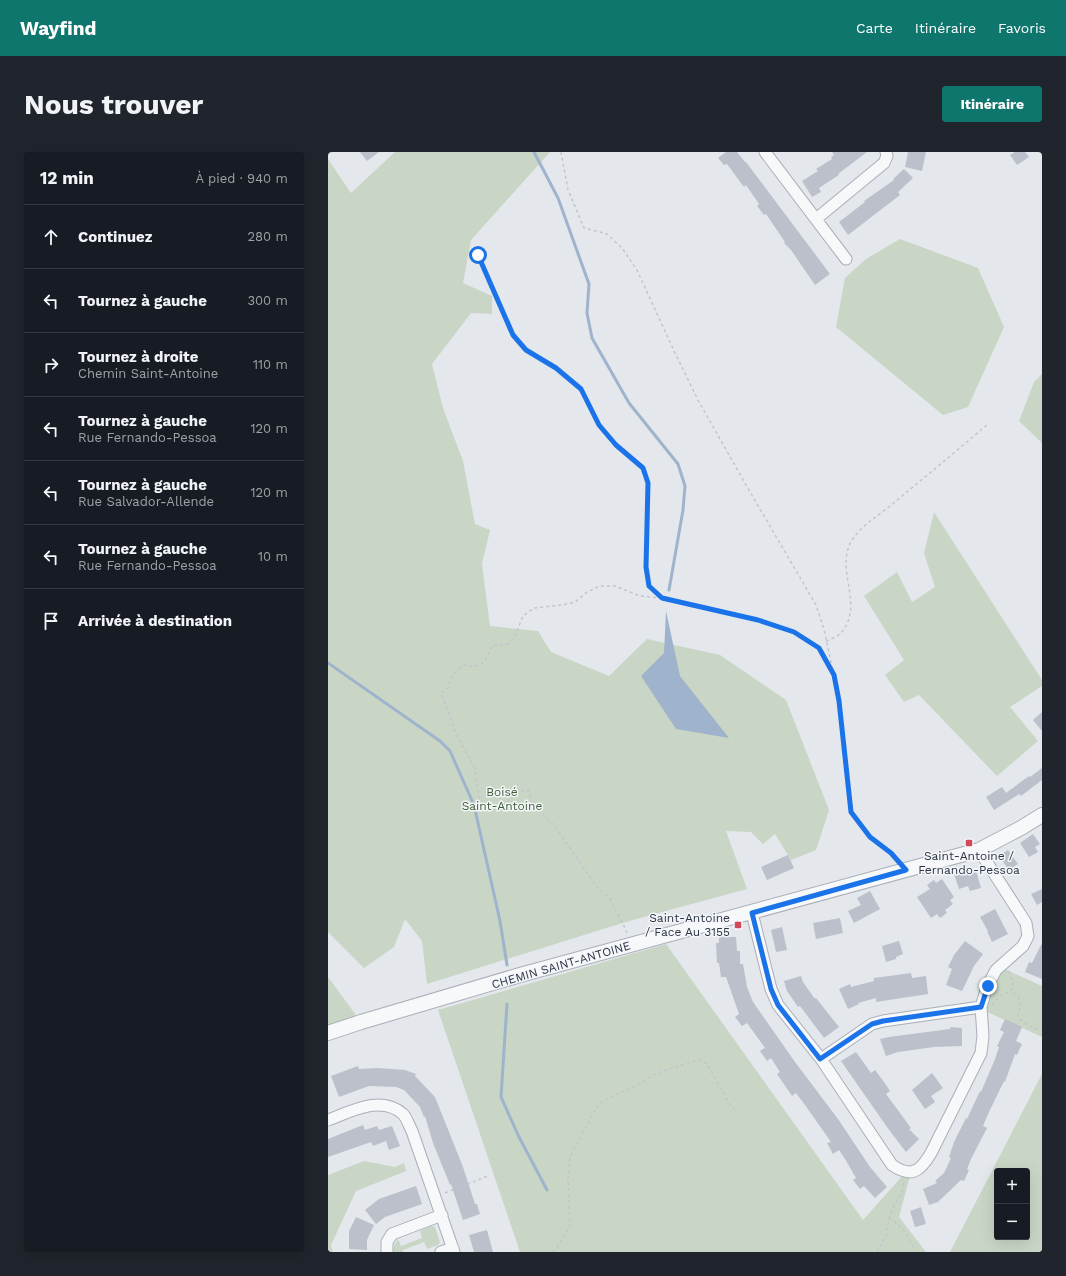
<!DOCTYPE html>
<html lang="fr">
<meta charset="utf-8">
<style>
body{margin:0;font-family:"Work Sans",sans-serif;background:#20242c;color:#f1f3f6}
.controls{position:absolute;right:12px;bottom:12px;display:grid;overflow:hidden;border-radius:4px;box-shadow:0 4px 16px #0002}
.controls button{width:36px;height:36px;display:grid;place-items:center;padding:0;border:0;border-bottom:1px solid #363941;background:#171b24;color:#f1f3f6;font:20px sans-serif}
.stop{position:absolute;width:12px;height:12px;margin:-9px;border:3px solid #1a73e8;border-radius:50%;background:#fff}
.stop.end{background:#1a73e8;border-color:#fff;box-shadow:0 1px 4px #0008}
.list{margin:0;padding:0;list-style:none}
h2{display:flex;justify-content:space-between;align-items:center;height:52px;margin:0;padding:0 16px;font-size:17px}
h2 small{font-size:13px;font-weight:400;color:#9ea1a6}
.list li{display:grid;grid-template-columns:26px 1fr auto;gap:12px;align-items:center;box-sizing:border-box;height:64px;padding:0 16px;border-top:1px solid #363941}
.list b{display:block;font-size:15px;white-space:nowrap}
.list p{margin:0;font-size:13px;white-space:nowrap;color:#9ea1a6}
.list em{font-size:13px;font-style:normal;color:#9ea1a6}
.icon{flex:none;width:22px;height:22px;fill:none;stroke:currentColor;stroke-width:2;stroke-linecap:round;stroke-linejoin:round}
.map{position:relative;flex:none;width:714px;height:1100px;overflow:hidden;border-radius:4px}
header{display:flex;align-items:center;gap:24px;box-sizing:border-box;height:56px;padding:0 20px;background:#0f766e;color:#fff}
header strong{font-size:19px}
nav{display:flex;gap:22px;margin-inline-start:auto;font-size:14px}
.intro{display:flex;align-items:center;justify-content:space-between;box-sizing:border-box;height:96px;padding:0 24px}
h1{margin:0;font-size:28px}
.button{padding:10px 18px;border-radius:4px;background:#0f766e;color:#fff;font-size:14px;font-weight:700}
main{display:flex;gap:24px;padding:0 24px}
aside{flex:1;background:#171b24;border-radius:4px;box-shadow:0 4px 16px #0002}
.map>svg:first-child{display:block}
.green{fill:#c9d6c5;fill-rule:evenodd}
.water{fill:#9fb4cc}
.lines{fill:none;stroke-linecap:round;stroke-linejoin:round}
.stream{stroke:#9fb4cc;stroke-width:3}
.building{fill:#bbc0ca}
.minor-casing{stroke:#a9aeb7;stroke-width:13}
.tertiary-casing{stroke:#a9aeb7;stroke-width:16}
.path{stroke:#c2c5cb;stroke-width:1.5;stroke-dasharray:3 3;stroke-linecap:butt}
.minor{stroke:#f7f8fa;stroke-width:11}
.tertiary{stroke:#f7f8fa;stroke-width:14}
.route{stroke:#1a73e8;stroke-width:5}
.poi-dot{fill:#d1495b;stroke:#f4f6f9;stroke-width:1.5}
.labels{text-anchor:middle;stroke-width:3;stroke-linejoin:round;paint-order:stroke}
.park-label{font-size:12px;fill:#3f6138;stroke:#f4f6f9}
.poi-label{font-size:12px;fill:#2b3445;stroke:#f4f6f9}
.street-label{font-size:12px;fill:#2b3445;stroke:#f4f6f9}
</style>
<header>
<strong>Wayfind</strong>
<nav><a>Carte</a><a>Itinéraire</a><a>Favoris</a></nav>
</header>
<div class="intro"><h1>Nous trouver</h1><a class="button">Itinéraire</a></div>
<main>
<aside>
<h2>12 min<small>À pied · 940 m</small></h2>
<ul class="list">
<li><svg class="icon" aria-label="ahead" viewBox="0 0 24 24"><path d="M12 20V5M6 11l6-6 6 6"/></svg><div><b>Continuez</b></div><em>280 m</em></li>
<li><svg class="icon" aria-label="left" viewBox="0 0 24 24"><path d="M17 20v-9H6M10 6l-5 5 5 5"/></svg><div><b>Tournez à gauche</b></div><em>300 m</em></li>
<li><svg class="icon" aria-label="right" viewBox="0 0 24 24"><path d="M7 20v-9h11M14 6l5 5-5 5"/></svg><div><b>Tournez à droite</b><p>Chemin Saint-Antoine</p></div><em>110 m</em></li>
<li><svg class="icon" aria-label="left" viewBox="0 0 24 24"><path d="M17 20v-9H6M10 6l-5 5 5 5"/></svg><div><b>Tournez à gauche</b><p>Rue Fernando-Pessoa</p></div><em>120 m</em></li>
<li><svg class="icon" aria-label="left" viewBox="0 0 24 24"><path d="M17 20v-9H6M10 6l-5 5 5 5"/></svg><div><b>Tournez à gauche</b><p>Rue Salvador-Allende</p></div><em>120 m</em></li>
<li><svg class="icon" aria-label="left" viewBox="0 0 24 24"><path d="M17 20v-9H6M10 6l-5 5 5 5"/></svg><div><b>Tournez à gauche</b><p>Rue Fernando-Pessoa</p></div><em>10 m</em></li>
<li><svg class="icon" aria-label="arrive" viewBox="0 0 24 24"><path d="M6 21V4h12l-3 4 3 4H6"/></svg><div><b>Arrivée à destination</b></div></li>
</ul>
</aside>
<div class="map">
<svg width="714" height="1100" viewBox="0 0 714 1100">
<rect width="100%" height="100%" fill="#e4e7ec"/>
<path class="green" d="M 67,0 L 222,0 L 143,88 L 135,131 L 164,144 L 164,162 L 143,161 L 104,212 L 115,256 L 135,309 L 147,372 L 162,378 L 154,412 L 162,474 L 210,479 L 223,500 L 281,524 L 319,487 L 392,503 L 458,548 L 501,658 L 488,698 L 463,708 L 447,682 L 435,692 L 423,680 L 398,679 L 419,737 L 301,769 L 99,832 L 94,789 L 77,767 L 66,795 L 36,816 L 0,780 L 0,7 L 23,41 Z
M 572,87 L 650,116 L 676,175 L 640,255 L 615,263 L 508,175 L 517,126 L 538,107 Z
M 714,222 L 714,291 L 691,269 L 706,230 Z
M 606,360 L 714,528 L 714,534 L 682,555 L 710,589 L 669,624 L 591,543 L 576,550 L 557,523 L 576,508 L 536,444 L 569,420 L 584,450 L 607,435 L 596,401 Z
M 338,792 L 535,1068 L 576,1022 L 582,1024 L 571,1065 L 598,1100 L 192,1100 L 110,858 Z
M 672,815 L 714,834 L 714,885 L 655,858 Z
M 0,825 L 33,870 L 0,881 Z
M 714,922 L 714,1100 L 622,1100 ZM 669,1019 L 699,1019 L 699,1085 L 669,1085 Z
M 36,1009 L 67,1015 L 76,1011 L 78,1019 L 28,1039 L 3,1093 L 5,1100 L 0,1100 L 0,1023 Z
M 103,1074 L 107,1075 L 112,1090 L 110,1093 L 99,1097 L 96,1090 L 75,1098 L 75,1100 L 65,1100 L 66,1094 L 70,1087 L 73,1094 L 94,1086 L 92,1079 Z"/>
<path class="water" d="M 338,459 L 352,524 L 401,586 L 348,577 L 313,524 L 336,501 Z"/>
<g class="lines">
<path class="stream" d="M 206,0 L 230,46 L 261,132 L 259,161 L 264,186 L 301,251 L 350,312 L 357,334 L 355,358 L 341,438
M 0,511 L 112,589 L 122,599 L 146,653 L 172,769 L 179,813
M 179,852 L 173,945 L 191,985 L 219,1038"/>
</g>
<path class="building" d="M 32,0 L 51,0 L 39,9 Z
M 398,0 L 409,0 L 417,10 L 418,10 L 502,122 L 487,133 L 463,98 L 456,91 L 457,90 L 438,62 L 436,63 L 429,54 L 431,52 L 418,33 L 416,35 L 399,12 L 396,13 L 390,6 Z
M 504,0 L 539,0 L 510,22 L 511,23 L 491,36 L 493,40 L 484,45 L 474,29 L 490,19 L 488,17 L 504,7 L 503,5 L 506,3 Z
M 580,0 L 598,0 L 594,19 L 577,15 Z
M 687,0 L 697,0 L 701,5 L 689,13 L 682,3 Z
M 576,17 L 585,26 L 570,40 L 572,43 L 520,83 L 511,70 L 537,50 L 536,49 L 566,28 L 565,27 Z
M 714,560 L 714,579 L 705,568 Z
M 714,616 L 714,628 L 693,644 L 691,642 L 666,658 L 658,645 L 674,635 L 678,641 L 701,624 L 702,625 Z
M 705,682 L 712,692 L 707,695 L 710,700 L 701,705 L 692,691 Z
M 680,698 L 690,712 L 681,718 L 671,704 Z
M 460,703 L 466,716 L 439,728 L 433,715 Z
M 638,719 L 639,721 L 648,719 L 653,736 L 642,739 L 640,734 L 631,737 L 626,722 Z
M 614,727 L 626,745 L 622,748 L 625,752 L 617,758 L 619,761 L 612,766 L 609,762 L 603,766 L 589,745 L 602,737 L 599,733 L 606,728 L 608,731 Z
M 714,737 L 714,750 L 709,753 L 703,742 Z
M 542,739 L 552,757 L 526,771 L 520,759 L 533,753 L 529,746 Z
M 667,757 L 680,782 L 664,790 L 659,779 L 660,779 L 652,765 Z
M 512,766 L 515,781 L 488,787 L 485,771 Z
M 454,775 L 459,798 L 448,800 L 443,778 Z
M 391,785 L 408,785 L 409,799 L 412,799 L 412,812 L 415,812 L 419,835 L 425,850 L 467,910 L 510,967 L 542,1015 L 559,1035 L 547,1046 L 536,1034 L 532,1037 L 525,1028 L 528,1026 L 517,1007 L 511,998 L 505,1002 L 499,991 L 503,990 L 477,953 L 468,941 L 464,944 L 449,922 L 452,920 L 443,906 L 439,909 L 432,899 L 437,896 L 419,871 L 414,874 L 407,865 L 411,862 L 398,825 L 393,825 L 391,811 L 389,811 L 388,791 L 391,791 Z
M 571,789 L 575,802 L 568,805 L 568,807 L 558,810 L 554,794 Z
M 637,789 L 655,802 L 646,814 L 634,839 L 618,833 L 624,817 L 620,815 L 626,803 Z
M 714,791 L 714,827 L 697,820 L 701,810 L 704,811 Z
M 583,821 L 584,826 L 598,824 L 600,842 L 548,850 L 548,846 L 530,851 L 531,852 L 520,857 L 511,837 L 522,832 L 523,835 L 546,829 L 546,826 Z
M 473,824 L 475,830 L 487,847 L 488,846 L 511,875 L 496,886 L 472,854 L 470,855 L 459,839 L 456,829 Z
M 677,867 L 694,875 L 688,889 L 694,892 L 689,903 L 687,902 L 677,930 L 676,929 L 661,960 L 655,974 L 659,976 L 643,1007 L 639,1017 L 641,1018 L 636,1029 L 633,1028 L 610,1050 L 601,1053 L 595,1037 L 609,1031 L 607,1029 L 616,1021 L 623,1006 L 621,1005 L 626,990 L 638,966 L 639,967 L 652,939 L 653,940 L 667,907 L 671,895 L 669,894 L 676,880 L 672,878 Z
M 623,875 L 634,876 L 634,894 L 606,895 L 570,900 L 558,904 L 552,887 L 561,885 L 622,877 Z
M 528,900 L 543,921 L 547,918 L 556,930 L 562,939 L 558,942 L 583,976 L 581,977 L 591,987 L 578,1000 L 571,991 L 559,975 L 513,909 Z
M 30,914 L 31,917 L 49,916 L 77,918 L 88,922 L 87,924 L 107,945 L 135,1015 L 147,1052 L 149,1052 L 152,1062 L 135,1068 L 123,1032 L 122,1033 L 105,991 L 97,964 L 96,965 L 92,955 L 76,938 L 68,935 L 41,934 L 11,945 L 3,924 Z
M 604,921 L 615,936 L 603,944 L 607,950 L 597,957 L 584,938 Z
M 35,973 L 37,978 L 49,974 L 51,978 L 64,974 L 72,994 L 61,998 L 58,989 L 45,994 L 43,990 L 0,1005 L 0,987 Z
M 88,1034 L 94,1052 L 57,1065 L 48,1072 L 37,1058 L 51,1047 Z
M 593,1055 L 598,1072 L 587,1075 L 582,1059 Z
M 28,1065 L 46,1073 L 39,1088 L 39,1098 L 21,1097 L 21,1079 Z
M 159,1078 L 165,1100 L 146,1100 L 141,1083 Z"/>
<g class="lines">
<g class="minor-casing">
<path id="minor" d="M 437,0 L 518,107
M 488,67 L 556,11 L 559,4 L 558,0
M 424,761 L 443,837 L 450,853 L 493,907 L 564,1013 C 583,1026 592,1020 603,1001 L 653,901 L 655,884 L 653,855 L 659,835 L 668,818 L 695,794 L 700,784 L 698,771 L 651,698
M 493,907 L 544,872 L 555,869 L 653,855
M 0,968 C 22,960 53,942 75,962 C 79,966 81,974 84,979 L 126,1100
M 59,1100 L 59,1090 L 64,1082 L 114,1063
M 113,1100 L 125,1096"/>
</g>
<g class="tertiary-casing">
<path id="tertiary" d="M 0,881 L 33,870 L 192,823 L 651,698 L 693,676 L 714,663"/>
</g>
<path class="path" d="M 233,0 L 240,38 L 256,76 L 279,82 L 294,96 L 309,118 L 347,201 L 370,248 L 418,333 L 488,453 L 496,477 L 505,520
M 150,103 L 185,183 L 198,198 L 228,216 L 253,237 L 271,273 L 288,293 L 315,316 L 320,331 L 318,415 L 321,434 L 334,446
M 498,489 C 503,487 511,484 514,480 C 535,453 510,422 521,394 C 529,375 552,363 567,350 C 598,324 630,298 661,271
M 506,524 L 511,549 L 523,660 L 542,685 L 563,701 L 569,708
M 299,781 L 297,776 L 281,745 L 269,735 L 226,673 L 206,655 L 200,638 L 191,640 L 178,651 L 165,656 L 157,654 L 151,646 L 147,617 L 128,581 L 113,541 L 121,535 C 121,525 129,519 136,513 C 156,517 156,510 164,494 L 180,492 L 187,484 L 195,464 L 206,456 L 234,453 L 247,450 L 258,441 L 271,434 L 287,434 L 312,444 L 334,446 L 430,468 L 466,480 L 491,496 L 506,523
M 681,819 L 685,831 L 683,840 C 696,847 692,852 690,865 C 695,872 705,876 714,879
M 664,853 C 671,846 672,841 683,840
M 117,1041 L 160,1024
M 561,1066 C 576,1076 581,1084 587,1100
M 225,1100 L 234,1088 L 242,1073 L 240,1026 L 242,1005 L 268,956 L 276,948 L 308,934 L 329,921 L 369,908 L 374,909 L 379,912 L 402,953 L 408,958
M 549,1100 L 558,1084 L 561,1066 L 565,1055 L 574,1041 L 576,1029"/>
<use href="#minor" class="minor"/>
<use href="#tertiary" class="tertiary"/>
</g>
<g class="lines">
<path class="route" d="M 150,103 L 185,183 L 198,198 L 228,216 L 253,237 L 271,273 L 288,293 L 315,316 L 320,331 L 318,415 L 321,434 L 334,446 L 430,468 L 466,480 L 491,496 L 506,523 L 511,549 L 523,660 L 542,685 L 563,701 L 578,718 L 424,761 L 443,837 L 450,853 L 492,907 L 544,872 L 555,869 L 653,855 L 660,834"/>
</g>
<g class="poi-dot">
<rect x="637" y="687" width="8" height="8" rx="2"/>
<rect x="406" y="769" width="8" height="8" rx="2"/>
</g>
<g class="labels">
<g class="park-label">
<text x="174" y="644">Boisé<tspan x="174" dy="14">Saint-Antoine</tspan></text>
</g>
<g class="poi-label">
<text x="641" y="708">Saint-Antoine /<tspan x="641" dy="14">Fernando-Pessoa</tspan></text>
<text x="402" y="770" text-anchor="end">Saint-Antoine<tspan x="402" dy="14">/ Face Au 3155</tspan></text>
</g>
<g class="street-label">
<text transform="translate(233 813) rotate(-16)" y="4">CHEMIN SAINT-ANTOINE</text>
</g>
</g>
</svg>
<div class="controls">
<button>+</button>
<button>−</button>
</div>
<div class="stop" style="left:150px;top:103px"></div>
<div class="stop end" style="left:660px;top:834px"></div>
</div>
</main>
